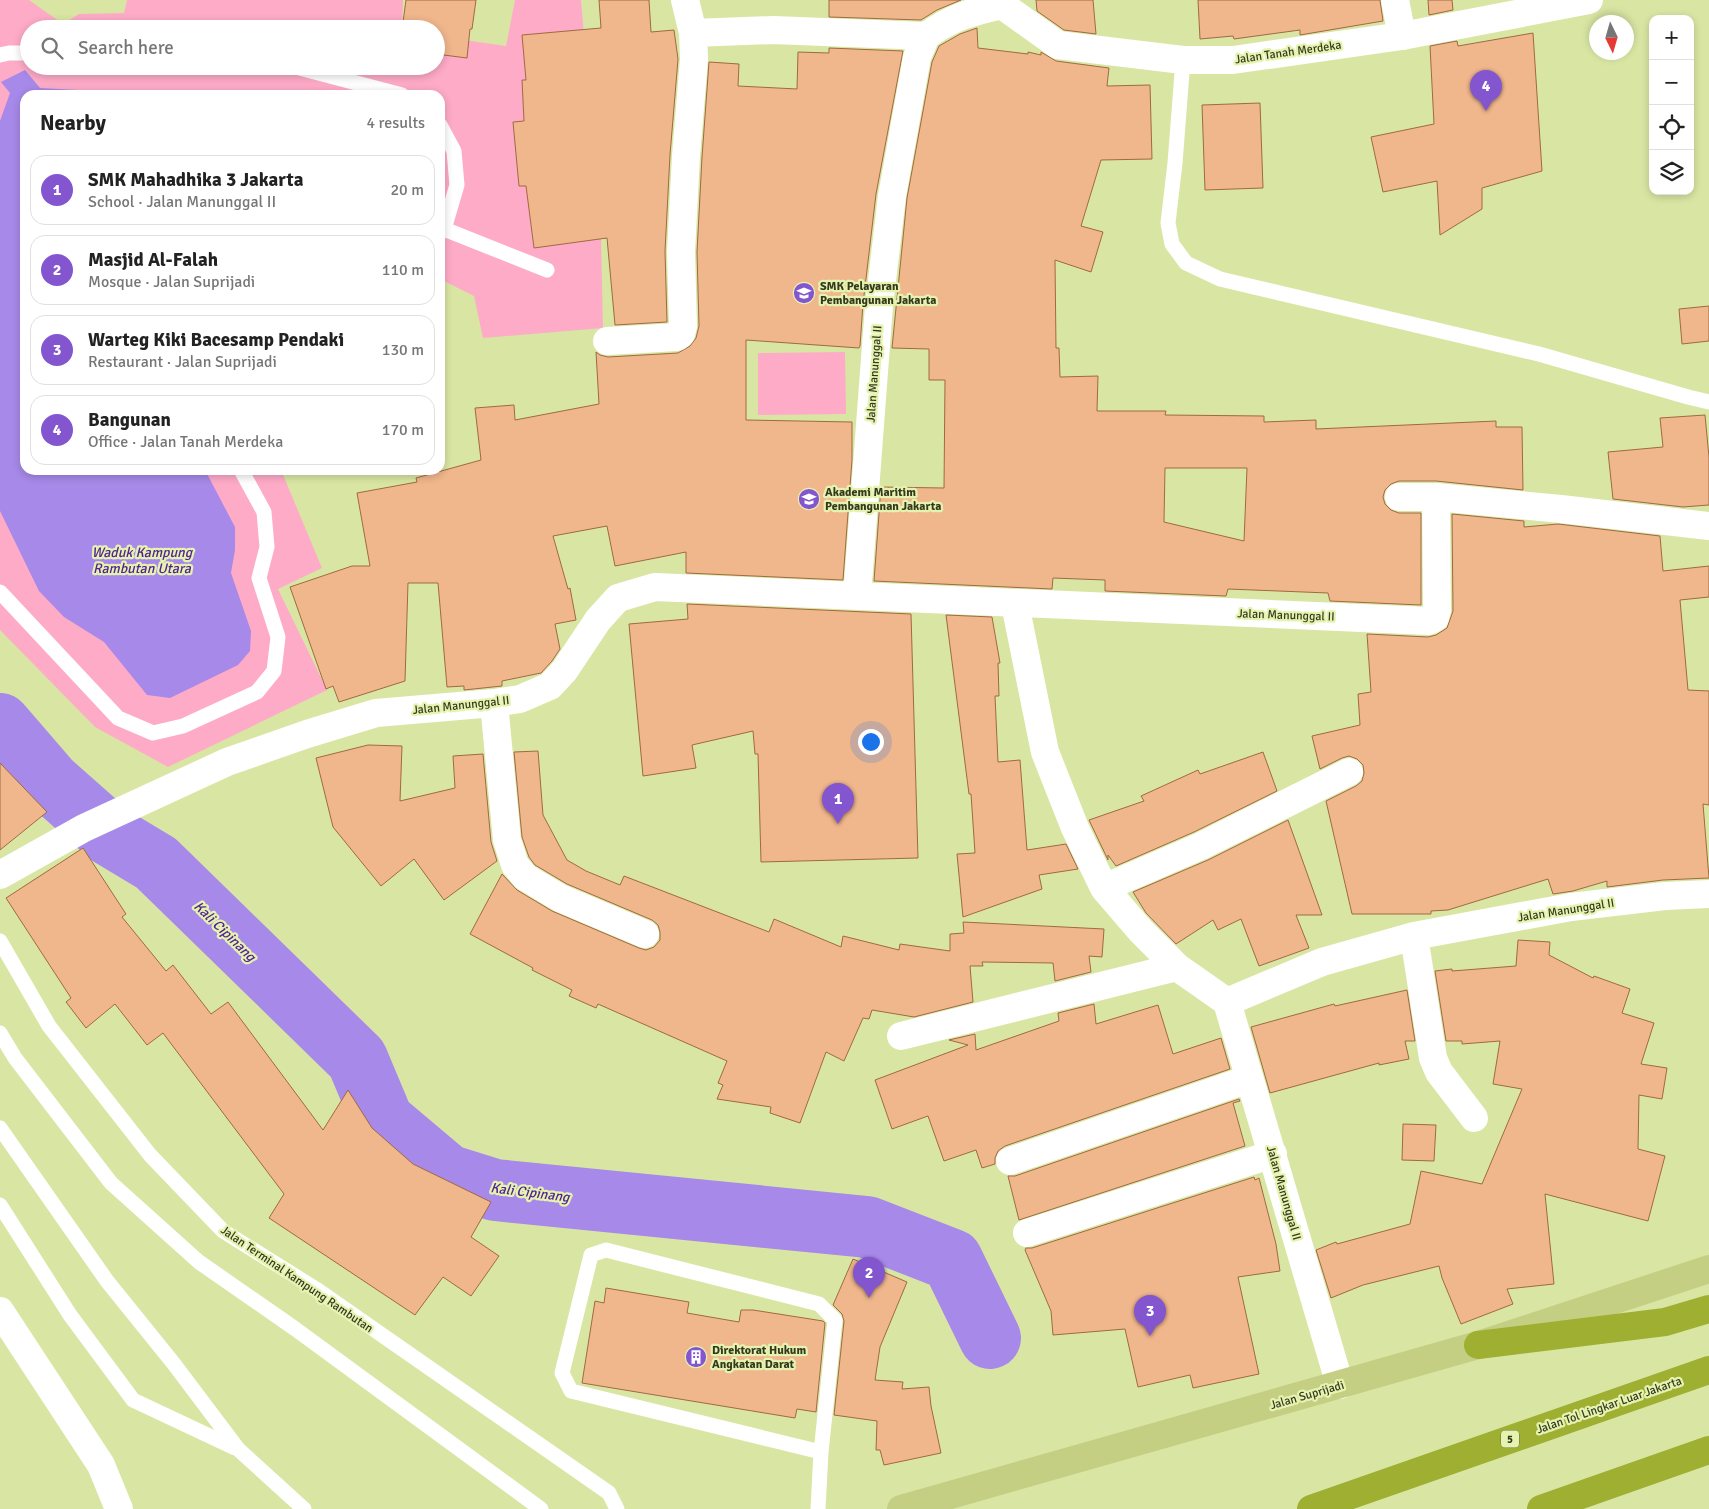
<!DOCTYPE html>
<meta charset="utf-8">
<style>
body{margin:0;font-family:Signika,sans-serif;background:#f2f2f2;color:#222}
.controls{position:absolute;right:15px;top:15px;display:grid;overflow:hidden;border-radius:10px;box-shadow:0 2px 8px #0003}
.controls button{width:45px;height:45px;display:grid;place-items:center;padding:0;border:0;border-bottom:1px solid #e0e0e0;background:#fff;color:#222;font:25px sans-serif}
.compass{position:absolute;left:1589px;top:15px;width:45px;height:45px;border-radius:50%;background:#fff;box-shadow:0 2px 8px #0003;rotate:175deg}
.you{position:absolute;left:870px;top:741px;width:18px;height:18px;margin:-12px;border:4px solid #fff;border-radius:50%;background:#1a73e8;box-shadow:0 0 0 8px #1a73e833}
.badge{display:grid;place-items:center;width:32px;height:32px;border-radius:50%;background:#8356d0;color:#fff;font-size:16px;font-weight:700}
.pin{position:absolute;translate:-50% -41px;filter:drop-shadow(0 1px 2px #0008)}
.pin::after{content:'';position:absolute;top:26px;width:18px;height:15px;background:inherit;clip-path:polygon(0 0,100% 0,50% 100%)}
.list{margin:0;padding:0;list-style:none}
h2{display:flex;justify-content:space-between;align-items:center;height:65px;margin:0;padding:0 20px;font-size:21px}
h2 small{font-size:16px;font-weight:400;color:#767676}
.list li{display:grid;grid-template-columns:32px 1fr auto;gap:15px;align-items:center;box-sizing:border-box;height:70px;margin:0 10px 10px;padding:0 10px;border:1px solid #e0e0e0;border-radius:15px}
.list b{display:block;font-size:19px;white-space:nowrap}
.list p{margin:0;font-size:16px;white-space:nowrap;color:#767676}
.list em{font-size:16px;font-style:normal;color:#767676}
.icon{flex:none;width:28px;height:28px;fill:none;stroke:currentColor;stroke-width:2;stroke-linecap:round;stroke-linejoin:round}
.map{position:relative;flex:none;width:1709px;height:1509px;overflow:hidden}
.search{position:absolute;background:#fff;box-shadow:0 2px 8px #0003;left:20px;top:20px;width:425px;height:55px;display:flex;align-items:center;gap:12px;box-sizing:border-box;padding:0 18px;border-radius:28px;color:#767676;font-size:19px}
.panel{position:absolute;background:#fff;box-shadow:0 2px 8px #0003;left:20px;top:90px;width:425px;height:385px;border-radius:15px}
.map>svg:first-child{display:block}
.green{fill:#feabc8}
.water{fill:#a789e9}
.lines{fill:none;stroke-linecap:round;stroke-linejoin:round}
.river{stroke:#a789e9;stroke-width:62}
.building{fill:#f0b68c;stroke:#9f6a42;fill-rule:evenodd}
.service{stroke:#fff;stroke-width:15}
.minor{stroke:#fff;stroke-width:28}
.tertiary{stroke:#fff;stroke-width:28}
.primary{stroke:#c5cf83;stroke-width:28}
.motorway{stroke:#9eaf31;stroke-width:28}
.labels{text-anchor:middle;stroke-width:4.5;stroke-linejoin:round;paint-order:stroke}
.shield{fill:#e6f3b0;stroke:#69714a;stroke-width:1}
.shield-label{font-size:11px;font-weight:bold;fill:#34391e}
.street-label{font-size:12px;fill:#34391e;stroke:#e6f3b0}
.poi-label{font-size:12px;font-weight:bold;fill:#34391e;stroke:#e6f3b0;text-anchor:start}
.water-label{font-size:14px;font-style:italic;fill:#522392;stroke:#e6f3b0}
</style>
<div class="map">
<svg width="1709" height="1509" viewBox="0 0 1709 1509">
<rect width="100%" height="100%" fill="#d9e6a3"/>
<path class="green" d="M 0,0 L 29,0 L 63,24 L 79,14 L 124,13 L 127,0 L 403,0 L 402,29 L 29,29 L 29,66 L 436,66 L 436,36 L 506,46 L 515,0 L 581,0 L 601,238 L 603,328 L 483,338 L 474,296 L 440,279 L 440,95 L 25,95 L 25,470 L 281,470 L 322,568 L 278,589 L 327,690 L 168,767 L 95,727 L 0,630 Z
M 845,352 L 846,414 L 758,415 L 758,353 Z"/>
<path class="water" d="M 25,70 L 40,88 L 172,95 L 25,95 L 25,470 L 205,470 L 235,527 L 235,550 L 231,573 L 251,631 L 250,651 L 238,665 L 170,698 L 147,695 L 104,642 L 64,617 L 39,591 L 0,511 L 0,121 L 10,93 L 1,82 Z"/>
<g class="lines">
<path class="river" d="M 0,724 L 50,782 L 111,836 L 156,863 L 357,1059 L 383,1121 L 447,1175 L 495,1190 L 867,1227 L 952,1260 L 990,1338"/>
</g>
<path class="building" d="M 406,0 L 476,0 L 472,29 L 470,29 L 467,58 L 436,54 L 436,29 L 402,29 Z
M 599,0 L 649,0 L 651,32 L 674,30 L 678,59 L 670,155 L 665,251 L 667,322 L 615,325 L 607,238 L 534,248 L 526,186 L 519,186 L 513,122 L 524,121 L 522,80 L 526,80 L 522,35 L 601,28 Z
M 829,0 L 961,0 L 937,10 L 921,20 L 829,17 Z
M 1036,0 L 1093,0 L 1096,34 L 1064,30 L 1037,11 Z
M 1198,0 L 1380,0 L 1383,21 L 1300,35 L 1300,30 L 1234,39 L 1233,36 L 1200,39 Z
M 1428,0 L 1452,0 L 1453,10 L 1429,15 Z
M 977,28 L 978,48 L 1028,54 L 1028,52 L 1041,55 L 1041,52 L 1056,61 L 1109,68 L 1107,86 L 1150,85 L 1152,159 L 1101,160 L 1081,226 L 1103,232 L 1091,272 L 1055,260 L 1056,348 L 1059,348 L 1060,377 L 1098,376 L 1097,411 L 1166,411 L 1165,415 L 1264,416 L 1264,422 L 1316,420 L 1316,429 L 1496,421 L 1496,427 L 1522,427 L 1523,490 L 1436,481 L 1399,481 L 1391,484 L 1385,490 L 1383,497 L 1385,504 L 1391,510 L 1399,513 L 1421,513 L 1421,605 L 1330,601 L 1328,593 L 1228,589 L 1226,596 L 1105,591 L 1105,580 L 1053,578 L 1052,589 L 874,581 L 881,487 L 944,488 L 945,380 L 929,380 L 929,349 L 892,348 L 907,198 L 932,62 L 939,46 L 960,34 ZM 1165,468 L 1247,468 L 1244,541 L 1164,522 Z
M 1533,33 L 1542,171 L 1482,188 L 1482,209 L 1440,235 L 1437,181 L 1383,192 L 1371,137 L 1434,124 L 1430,46 L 1457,41 L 1458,46 Z
M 829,48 L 903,51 L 876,194 L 863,304 L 860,346 L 859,348 L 746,340 L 746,420 L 852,422 L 852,460 L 843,580 L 686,573 L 686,552 L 615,566 L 607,526 L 553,536 L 568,589 L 570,588 L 576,620 L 555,624 L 560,649 L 552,661 L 541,673 L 502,681 L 502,686 L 464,690 L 464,686 L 447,687 L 438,583 L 408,583 L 405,681 L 339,702 L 333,686 L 326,689 L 290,587 L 352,566 L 370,566 L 357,493 L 417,482 L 416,478 L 481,460 L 475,408 L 514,405 L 515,420 L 599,404 L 596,352 L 600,355 L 608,357 L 678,353 L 690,346 L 696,338 L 699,326 L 697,252 L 702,157 L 709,62 L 739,64 L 738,86 L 797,89 L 798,52 L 829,53 Z
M 1260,103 L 1263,188 L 1205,190 L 1202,105 Z
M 1709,306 L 1709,341 L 1682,344 L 1679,309 Z
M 1705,415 L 1709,457 L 1709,505 L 1683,507 L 1613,499 L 1608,452 L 1663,447 L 1660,418 Z
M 1452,514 L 1524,521 L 1524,527 L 1558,524 L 1660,536 L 1663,571 L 1709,566 L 1709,597 L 1680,600 L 1688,690 L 1709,691 L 1709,805 L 1703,804 L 1709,878 L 1663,880 L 1607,887 L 1607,881 L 1573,891 L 1553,894 L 1548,879 L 1448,910 L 1431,911 L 1431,914 L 1352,914 L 1326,801 L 1356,786 L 1362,781 L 1364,773 L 1363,765 L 1357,759 L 1349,756 L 1342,758 L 1320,769 L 1312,736 L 1360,725 L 1358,694 L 1371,692 L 1367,634 L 1428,637 L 1436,635 L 1447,628 L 1453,611 Z
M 687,604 L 911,614 L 918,858 L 761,862 L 758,754 L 755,754 L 753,731 L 692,745 L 696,768 L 643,776 L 629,624 L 688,619 Z
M 946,615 L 992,617 L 1000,663 L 998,663 L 999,696 L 995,696 L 998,762 L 1020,760 L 1027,850 L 1066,844 L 1078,869 L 1039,875 L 1042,889 L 963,917 L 957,854 L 975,853 L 971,794 L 969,794 Z
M 368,745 L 402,746 L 400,801 L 455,788 L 453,756 L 483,754 L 491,842 L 497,861 L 444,900 L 414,859 L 381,886 L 333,827 L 316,758 Z
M 538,751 L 543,815 L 567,860 L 586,871 L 620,885 L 624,876 L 769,932 L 774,919 L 841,947 L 843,936 L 899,950 L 900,944 L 950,951 L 950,934 L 964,933 L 963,922 L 1104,929 L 1102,957 L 1089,956 L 1091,972 L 1055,981 L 1053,963 L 982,962 L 983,966 L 970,966 L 973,1002 L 914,1017 L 872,1010 L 869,1019 L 863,1018 L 844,1061 L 826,1052 L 800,1123 L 770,1113 L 771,1107 L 717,1099 L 723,1085 L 718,1083 L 727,1061 L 598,1004 L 596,1008 L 569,996 L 572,990 L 532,970 L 533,968 L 470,934 L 502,874 L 517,890 L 552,911 L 639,948 L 646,950 L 654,947 L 660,940 L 660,932 L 658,925 L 652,920 L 567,884 L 535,865 L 529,857 L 522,837 L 514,752 Z
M 1263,752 L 1277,791 L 1194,832 L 1116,866 L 1108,855 L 1108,860 L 1089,820 L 1144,801 L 1141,796 L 1198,770 L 1200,774 Z
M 0,763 L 47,812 L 0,850 Z
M 1288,820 L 1322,915 L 1296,915 L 1309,948 L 1259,966 L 1241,919 L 1218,930 L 1213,920 L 1176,944 L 1146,913 L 1133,892 L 1208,860 Z
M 83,848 L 126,914 L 122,917 L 166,971 L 173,965 L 211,1014 L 228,1002 L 323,1130 L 348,1090 L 372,1128 L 413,1164 L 491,1202 L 471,1237 L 499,1256 L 471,1296 L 443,1277 L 415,1315 L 269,1218 L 284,1194 L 163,1033 L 147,1045 L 115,1004 L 86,1028 L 66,1002 L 71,998 L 6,898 Z
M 1518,940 L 1550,942 L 1549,955 L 1593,978 L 1594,976 L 1630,989 L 1622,1013 L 1654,1023 L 1641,1064 L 1667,1068 L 1662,1099 L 1639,1095 L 1638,1149 L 1665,1156 L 1648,1221 L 1545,1194 L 1554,1284 L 1507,1289 L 1513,1304 L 1461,1324 L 1442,1278 L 1439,1266 L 1363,1285 L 1331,1298 L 1316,1250 L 1336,1242 L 1337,1244 L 1410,1224 L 1421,1171 L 1482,1184 L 1522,1089 L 1493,1084 L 1500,1041 L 1462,1044 L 1462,1041 L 1446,1041 L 1435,971 L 1452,969 L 1452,971 L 1516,966 Z
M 1407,990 L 1415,1041 L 1405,1041 L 1409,1059 L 1379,1065 L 1379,1063 L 1270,1093 L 1251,1027 L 1334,1004 L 1335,1006 Z
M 1094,1004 L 1096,1024 L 1158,1005 L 1173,1054 L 1221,1038 L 1230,1069 L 1005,1146 L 998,1151 L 995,1158 L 995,1164 L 982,1168 L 976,1150 L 944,1161 L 928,1116 L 892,1129 L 875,1080 L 968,1045 L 949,1040 L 975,1034 L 976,1050 L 1059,1021 L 1058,1013 Z
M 1239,1099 L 1240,1101 L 1233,1103 L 1245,1146 L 1019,1220 L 1008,1176 L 1015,1176 Z
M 1403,1124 L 1436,1125 L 1434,1161 L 1402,1160 Z
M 1254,1177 L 1255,1180 L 1259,1178 L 1276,1244 L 1280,1271 L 1238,1277 L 1259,1374 L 1193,1388 L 1190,1375 L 1138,1387 L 1125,1329 L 1053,1335 L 1051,1311 L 1025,1250 L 1026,1248 L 1032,1248 Z
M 853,1259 L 907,1282 L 880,1347 L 875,1380 L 903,1382 L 902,1389 L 929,1387 L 931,1406 L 941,1453 L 884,1465 L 880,1450 L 876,1450 L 877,1421 L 834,1415 L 844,1321 L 842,1314 L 833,1305 Z
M 606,1288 L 689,1302 L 687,1313 L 739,1322 L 741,1310 L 753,1310 L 823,1321 L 825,1323 L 816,1412 L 797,1409 L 795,1418 L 582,1383 L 595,1301 L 604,1303 Z"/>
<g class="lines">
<path class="service" d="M 0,55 L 9,53 L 29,53
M 1183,60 L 1175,163 L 1168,223 L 1172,244 L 1186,263 L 1220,279 L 1539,354 L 1688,397 L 1709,402
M 292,66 L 402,95
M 440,125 L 454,151 L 457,185 L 444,229 L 440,233
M 444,229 L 547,270
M 0,592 L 118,718 L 153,733 L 183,726 L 257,692 L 274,671 L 278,637 L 259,578 L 267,547 L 264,512 L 241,470
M 0,941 L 49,1026 L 150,1155 L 223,1231 L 316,1289 L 609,1493 L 617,1509
M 0,1033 L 15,1058 L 111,1183 L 199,1262 L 294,1328 L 541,1509
M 0,1128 L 107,1281 L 174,1364 L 238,1449 L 304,1509
M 0,1205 L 70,1315 L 133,1400 L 235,1448
M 818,1509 L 821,1452 L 835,1320 L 819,1304 L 606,1250 L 591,1255 L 562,1373 L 571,1391 L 821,1452"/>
<path class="minor" d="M 1395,0 L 1402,36
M 693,33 L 773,30 L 926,36 L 917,57 L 892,196 L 879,306 L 857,596
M 926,36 C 952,17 971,12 1002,5
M 607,341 L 677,337 L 681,334 L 683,326 L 681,252 L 686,156 L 694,59 L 693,33 L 685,0
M 1399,497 L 1436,497 L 1561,509 L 1709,526
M 1015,604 L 1045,752 L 1075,828 L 1104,888 L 1141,931 L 1177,967 L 1227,1002 L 1340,1385
M 494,703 L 507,840 L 515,865 L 525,877 L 560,898 L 645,934
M 0,875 L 84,828 L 227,762 L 307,734 L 376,713 L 494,703 L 520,699 L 550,686 L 564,671 L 598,620 L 618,598 L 655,587 L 1429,621 L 1435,618 L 1437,611 L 1436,497
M 1104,888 L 1201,846 L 1349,772
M 1414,936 L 1433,1058 L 1439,1072 L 1474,1118
M 1227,1002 L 1322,962 L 1414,936 L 1571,907 L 1665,896 L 1709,894
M 901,1036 L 1177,967
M 1010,1161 L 1249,1079
M 1027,1233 L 1273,1154"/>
<path class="tertiary" d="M 998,0 L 1002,5 L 1058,45 L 1183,60 L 1233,60 L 1402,36 L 1589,0
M 0,1311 L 101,1465 L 119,1509"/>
<path class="primary" d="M 901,1509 L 1478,1345 L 1709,1269"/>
<path class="motorway" d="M 1478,1345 L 1665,1322 L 1709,1309
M 1311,1509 L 1709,1370
M 1541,1509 L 1709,1450"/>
</g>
<defs>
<g id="school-disc" transform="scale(1.125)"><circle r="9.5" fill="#8356d0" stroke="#e6f3b0"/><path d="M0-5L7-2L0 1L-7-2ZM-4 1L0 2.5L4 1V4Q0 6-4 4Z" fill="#fff"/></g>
<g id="university-disc" transform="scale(1.125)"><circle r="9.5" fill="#8356d0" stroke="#e6f3b0"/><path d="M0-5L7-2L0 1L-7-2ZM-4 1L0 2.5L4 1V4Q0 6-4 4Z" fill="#fff"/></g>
<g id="building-disc" transform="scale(1.125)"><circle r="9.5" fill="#8356d0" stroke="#e6f3b0"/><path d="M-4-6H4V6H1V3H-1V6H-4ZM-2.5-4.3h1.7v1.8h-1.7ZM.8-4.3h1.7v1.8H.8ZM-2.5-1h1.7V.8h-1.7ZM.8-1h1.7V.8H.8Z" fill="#fff"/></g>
</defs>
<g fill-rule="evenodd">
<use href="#school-disc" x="804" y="293"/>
<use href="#university-disc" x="809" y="499"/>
<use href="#building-disc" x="696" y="1357"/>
</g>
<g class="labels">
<rect class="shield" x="1501" y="1430.5" width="18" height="17" rx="4"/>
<g class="shield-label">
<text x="1510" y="1443">5</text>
</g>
<g class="street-label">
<text transform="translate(1288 52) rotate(-8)" y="4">Jalan Tanah Merdeka</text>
<text transform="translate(874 374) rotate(-86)" y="4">Jalan Manunggal II</text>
<text transform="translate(1286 615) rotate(2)" y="4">Jalan Manunggal II</text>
<text transform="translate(461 705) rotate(-6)" y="4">Jalan Manunggal II</text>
<text transform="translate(1566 910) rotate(-9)" y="4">Jalan Manunggal II</text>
<text transform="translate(1284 1193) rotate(74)" y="4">Jalan Manunggal II</text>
<text transform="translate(297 1279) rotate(34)" y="4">Jalan Terminal Kampung Rambutan</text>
<text transform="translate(1307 1395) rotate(-16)" y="4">Jalan Suprijadi</text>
<text transform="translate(1609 1405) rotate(-19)" y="4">Jalan Tol Lingkar Luar Jakarta</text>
</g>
<g class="poi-label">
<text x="820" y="290">SMK Pelayaran<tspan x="820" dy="14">Pembangunan Jakarta</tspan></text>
<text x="825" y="496">Akademi Maritim<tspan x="825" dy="14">Pembangunan Jakarta</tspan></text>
<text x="712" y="1354">Direktorat Hukum<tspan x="712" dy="14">Angkatan Darat</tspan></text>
</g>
<g class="water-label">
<text x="142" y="557">Waduk Kampung<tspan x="142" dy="16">Rambutan Utara</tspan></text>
<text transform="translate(225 931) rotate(44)" y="5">Kali Cipinang</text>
<text transform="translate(530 1192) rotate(7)" y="5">Kali Cipinang</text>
</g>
</g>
</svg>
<div class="controls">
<button>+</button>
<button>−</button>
<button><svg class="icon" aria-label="locate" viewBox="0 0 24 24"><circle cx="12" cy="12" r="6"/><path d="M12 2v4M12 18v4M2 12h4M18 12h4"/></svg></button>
<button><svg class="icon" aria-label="layers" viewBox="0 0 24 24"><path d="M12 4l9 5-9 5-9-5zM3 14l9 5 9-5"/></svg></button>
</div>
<svg class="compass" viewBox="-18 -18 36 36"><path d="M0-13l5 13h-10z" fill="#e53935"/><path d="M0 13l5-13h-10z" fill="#767676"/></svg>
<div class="you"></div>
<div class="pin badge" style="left:838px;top:824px">1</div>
<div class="pin badge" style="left:869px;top:1298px">2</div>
<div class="pin badge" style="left:1150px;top:1336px">3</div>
<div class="pin badge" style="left:1486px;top:111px">4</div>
<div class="search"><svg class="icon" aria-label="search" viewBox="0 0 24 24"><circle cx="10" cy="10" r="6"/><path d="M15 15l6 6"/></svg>Search here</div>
<section class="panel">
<h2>Nearby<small>4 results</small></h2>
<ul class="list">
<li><span class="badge">1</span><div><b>SMK Mahadhika 3 Jakarta</b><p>School · Jalan Manunggal II</p></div><em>20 m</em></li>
<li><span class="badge">2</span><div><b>Masjid Al-Falah</b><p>Mosque · Jalan Suprijadi</p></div><em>110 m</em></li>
<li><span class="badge">3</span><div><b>Warteg Kiki Bacesamp Pendaki</b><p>Restaurant · Jalan Suprijadi</p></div><em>130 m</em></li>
<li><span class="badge">4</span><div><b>Bangunan</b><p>Office · Jalan Tanah Merdeka</p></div><em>170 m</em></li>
</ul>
</section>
</div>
